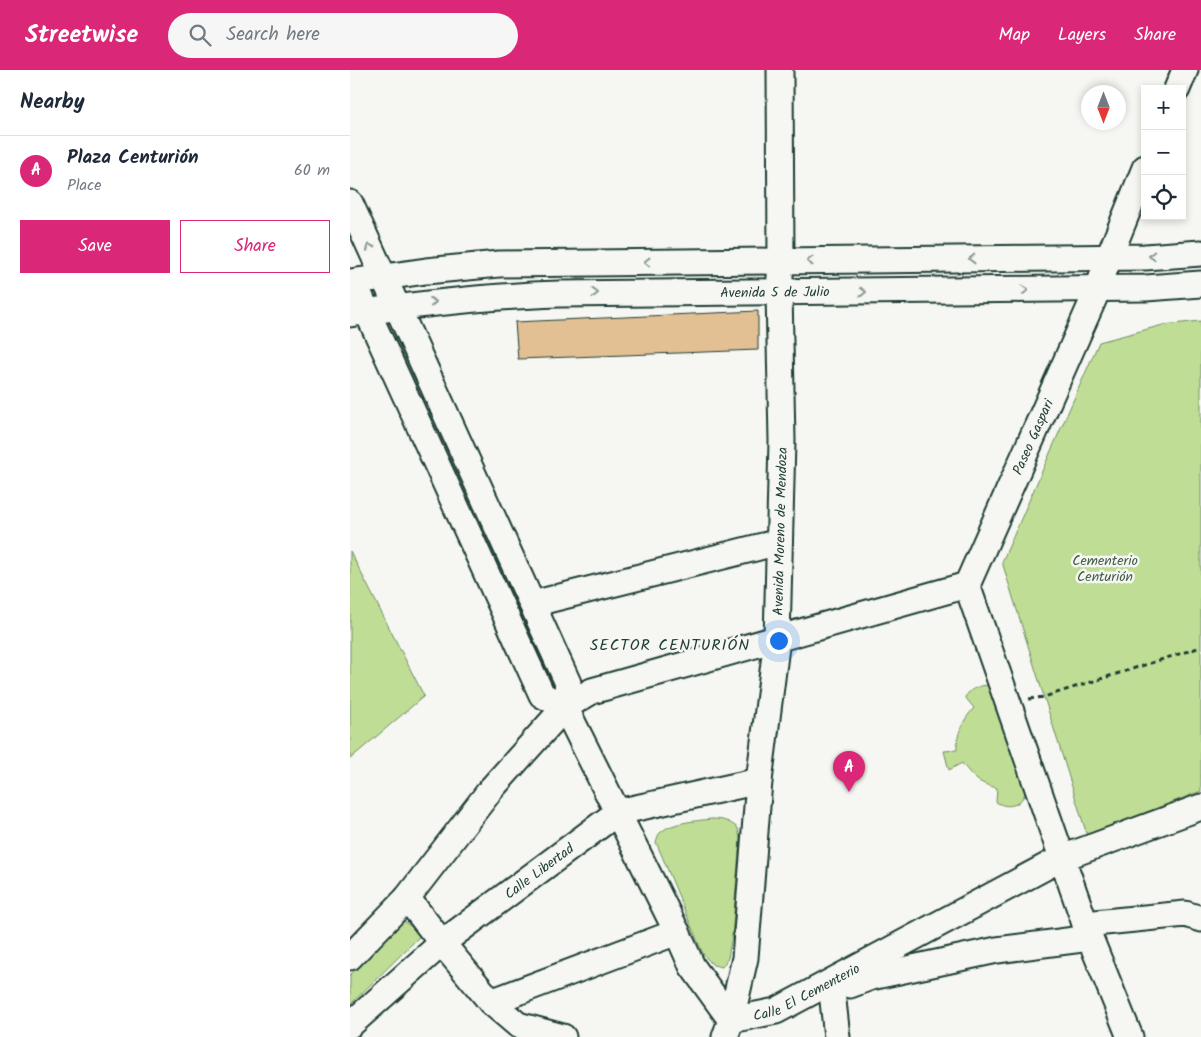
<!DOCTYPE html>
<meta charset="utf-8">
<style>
body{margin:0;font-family:Kalam,sans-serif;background:#f6f6f7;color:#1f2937}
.controls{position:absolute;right:15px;top:15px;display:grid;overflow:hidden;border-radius:0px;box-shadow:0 2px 8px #0003}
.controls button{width:45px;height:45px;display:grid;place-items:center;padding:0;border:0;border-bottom:1px solid #e0e1e3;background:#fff;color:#1f2937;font:25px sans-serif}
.compass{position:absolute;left:731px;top:15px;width:45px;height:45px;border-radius:50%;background:#fff;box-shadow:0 2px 8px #0003;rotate:180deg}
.you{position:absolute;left:428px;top:570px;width:18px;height:18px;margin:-12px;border:4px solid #fff;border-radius:50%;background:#1a73e8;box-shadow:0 0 0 8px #1a73e833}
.badge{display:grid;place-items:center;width:32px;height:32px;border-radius:50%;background:#db2777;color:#fff;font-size:16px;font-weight:700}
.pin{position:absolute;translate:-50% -41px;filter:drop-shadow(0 1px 2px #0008)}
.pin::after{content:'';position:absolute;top:26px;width:18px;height:15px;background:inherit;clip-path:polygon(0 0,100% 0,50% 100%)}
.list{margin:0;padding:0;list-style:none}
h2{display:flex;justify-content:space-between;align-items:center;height:65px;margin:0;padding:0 20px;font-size:21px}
h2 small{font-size:16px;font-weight:400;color:#747a83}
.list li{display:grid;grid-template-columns:32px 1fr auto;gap:15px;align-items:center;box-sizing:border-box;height:70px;padding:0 20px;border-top:1px solid #e0e1e3}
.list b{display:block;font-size:19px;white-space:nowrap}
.list p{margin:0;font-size:16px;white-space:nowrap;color:#747a83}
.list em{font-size:16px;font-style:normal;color:#747a83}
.actions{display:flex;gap:10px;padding:15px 20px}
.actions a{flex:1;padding:11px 0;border:1px solid #db2777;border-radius:0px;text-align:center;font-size:18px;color:#db2777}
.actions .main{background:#db2777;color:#fff}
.icon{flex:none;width:28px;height:28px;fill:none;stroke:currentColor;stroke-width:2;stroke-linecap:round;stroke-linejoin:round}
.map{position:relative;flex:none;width:851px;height:967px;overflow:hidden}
header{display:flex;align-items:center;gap:30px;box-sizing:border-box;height:70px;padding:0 25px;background:#db2777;color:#fff}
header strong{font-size:24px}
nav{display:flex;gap:28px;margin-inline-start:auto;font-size:18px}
.search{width:350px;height:45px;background:#f6f6f7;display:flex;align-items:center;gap:12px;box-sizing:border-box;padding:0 18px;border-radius:28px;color:#747a83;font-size:19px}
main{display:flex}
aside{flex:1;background:#fff}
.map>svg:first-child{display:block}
.green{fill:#bfdd95;stroke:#6f8d64}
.building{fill:#e2c094;stroke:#1f3d34}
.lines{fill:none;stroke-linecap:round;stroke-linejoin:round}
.minor-casing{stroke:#1f3d34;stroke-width:29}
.path{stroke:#1f3d34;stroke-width:3;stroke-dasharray:5 4;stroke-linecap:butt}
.minor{stroke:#f6f6f2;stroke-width:25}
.oneway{stroke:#8a9a93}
.labels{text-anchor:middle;stroke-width:5;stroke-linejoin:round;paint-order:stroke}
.street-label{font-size:14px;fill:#1f3d34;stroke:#f6f6f2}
.park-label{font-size:14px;fill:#3f5d47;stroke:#f6f6f2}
.quarter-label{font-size:16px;letter-spacing:1px;fill:#1f3d34;stroke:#f6f6f2}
</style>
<header>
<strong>Streetwise</strong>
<div class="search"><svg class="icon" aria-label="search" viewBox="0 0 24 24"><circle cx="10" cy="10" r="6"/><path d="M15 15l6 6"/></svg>Search here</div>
<nav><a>Map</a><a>Layers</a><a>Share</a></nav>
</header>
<main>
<aside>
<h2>Nearby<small></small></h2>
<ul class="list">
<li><span class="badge">A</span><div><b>Plaza Centurión</b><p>Place</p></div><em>60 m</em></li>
</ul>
<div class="actions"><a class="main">Save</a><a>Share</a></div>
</aside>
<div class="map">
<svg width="851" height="967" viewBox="0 0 851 967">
<rect width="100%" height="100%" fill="#f6f6f2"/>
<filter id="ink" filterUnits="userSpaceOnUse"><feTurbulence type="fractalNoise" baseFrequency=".02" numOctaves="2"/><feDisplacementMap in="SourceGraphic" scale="10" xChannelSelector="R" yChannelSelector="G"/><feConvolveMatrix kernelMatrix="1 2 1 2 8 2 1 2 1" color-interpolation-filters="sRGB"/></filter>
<g filter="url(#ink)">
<path class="green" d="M 851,251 L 851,721 L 737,765 L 652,492 L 749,272 L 813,255 Z
M 0,481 L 74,626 L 0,689 Z
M 644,615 L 677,717 C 674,733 661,741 646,732 L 647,718 C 628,713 624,709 612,693 L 599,700 L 594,681 L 607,680 C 606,664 613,650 624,638 L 615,627 C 623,616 631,615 644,615 Z
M 361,749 C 374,749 378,751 388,758 L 390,769 L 382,866 L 378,888 L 372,897 L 363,895 L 353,884 L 306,772 C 307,769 308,764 311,762 C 322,752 347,751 361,749 Z
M 53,850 L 71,865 L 0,935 L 0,905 Z"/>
<path class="building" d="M 408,241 L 408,280 L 168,289 L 165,252 Z"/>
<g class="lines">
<g class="minor-casing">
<g id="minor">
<path d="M 827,19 L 835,0"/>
<path d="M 0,133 L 218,613 L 215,637"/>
<path d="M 0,212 L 76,201 L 149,194 L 795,187 L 851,183"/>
<path d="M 11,228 L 192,625 L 215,637"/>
<path id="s1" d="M 0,244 C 70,234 139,226 209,224 L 796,218 L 851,214"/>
<path d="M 617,515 L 740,868 L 780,967"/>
<path id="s2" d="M 617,515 L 748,219 L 759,187 L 795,98"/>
<path d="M 182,534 L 429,472"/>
<path d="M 215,637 L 327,862 L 342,896 L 381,950"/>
<path d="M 57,828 L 92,873 L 141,932 L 168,955 L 213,967"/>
<path d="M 735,854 L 835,844 L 851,849"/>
<path d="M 0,887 L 57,828 L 142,718 L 215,637 L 242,621 L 617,515"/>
<path d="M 500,915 L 521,907 L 647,880 L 740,868"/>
<path d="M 482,922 L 487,967"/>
<path d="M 141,932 L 327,862"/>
<path id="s3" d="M 381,950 L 426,941 L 712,788 L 851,737"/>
<path id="s4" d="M 0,955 L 92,873 L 268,742 L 409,711"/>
<path id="s5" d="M 375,967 L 381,950 L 395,888 L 409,711 L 427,569 L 432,371 L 429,222 L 431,191 L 430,0"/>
</g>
</g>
<path class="path" d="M 679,629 L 694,627 L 851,577"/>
<use href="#minor" class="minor"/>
</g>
<defs><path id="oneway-chevron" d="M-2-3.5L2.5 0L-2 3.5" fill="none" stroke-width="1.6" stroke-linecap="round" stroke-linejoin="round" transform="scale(1.25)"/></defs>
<g class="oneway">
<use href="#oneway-chevron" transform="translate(20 177) rotate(-114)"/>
<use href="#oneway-chevron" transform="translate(802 186) rotate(176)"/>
<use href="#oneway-chevron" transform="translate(622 189) rotate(179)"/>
<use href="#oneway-chevron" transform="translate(460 191) rotate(180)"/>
<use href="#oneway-chevron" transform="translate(297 192) rotate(180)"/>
<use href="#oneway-chevron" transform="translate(675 220) rotate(-1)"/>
<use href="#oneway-chevron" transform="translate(513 222)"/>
<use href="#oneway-chevron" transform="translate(245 223)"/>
<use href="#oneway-chevron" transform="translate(83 232) rotate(-6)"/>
</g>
</g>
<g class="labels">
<g class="street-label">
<text dy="5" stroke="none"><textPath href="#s1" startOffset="426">Avenida 5 de Julio</textPath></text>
<text dy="5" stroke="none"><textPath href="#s2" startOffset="162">Paseo Gaspari</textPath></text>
<text dy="5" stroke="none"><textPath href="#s5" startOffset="510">Avenida Moreno de Mendoza</textPath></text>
<text dy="5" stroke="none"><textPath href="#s4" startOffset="244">Calle Libertad</textPath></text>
<text dy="5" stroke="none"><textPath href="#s3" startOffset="81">Calle El Cementerio</textPath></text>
</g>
<g class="park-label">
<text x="755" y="495">Cementerio<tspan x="755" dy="16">Centurión</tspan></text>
</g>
<g class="quarter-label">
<text x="320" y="580">SECTOR CENTURIÓN</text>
</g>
</g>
</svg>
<div class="controls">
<button>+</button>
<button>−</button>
<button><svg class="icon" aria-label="locate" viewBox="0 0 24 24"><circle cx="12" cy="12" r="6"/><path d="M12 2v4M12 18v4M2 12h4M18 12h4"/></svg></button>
</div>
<svg class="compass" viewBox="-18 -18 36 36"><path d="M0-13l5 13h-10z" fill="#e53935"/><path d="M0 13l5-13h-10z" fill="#747a83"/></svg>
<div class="you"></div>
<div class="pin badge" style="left:499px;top:722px">A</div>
</div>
</main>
